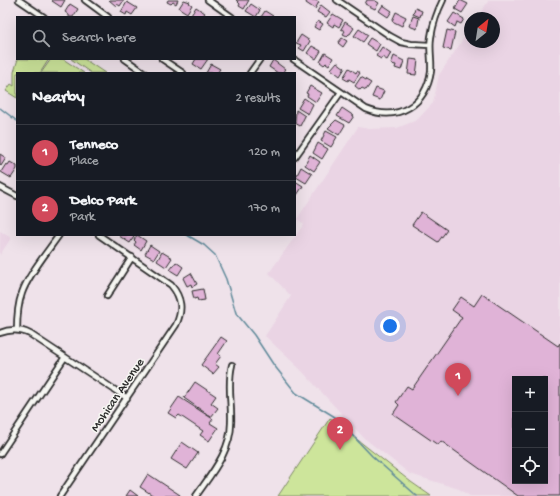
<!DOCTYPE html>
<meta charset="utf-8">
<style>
body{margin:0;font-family:"Gochi Hand",sans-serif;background:#242831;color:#f1f3f6}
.controls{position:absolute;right:12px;bottom:12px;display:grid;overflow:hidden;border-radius:0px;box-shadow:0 4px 16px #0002}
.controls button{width:36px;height:36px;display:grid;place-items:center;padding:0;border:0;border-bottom:1px solid #363941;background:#171b24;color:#f1f3f6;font:20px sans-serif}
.compass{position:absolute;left:464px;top:12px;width:36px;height:36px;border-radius:50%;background:#171b24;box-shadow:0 4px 16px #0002;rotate:30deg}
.you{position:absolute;left:390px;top:326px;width:14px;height:14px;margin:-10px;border:3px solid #fff;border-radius:50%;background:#1a73e8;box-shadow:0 0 0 6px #1a73e833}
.badge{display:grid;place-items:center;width:26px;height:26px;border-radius:50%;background:#d1495b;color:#fff;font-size:13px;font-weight:700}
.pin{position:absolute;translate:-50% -33px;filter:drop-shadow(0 1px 2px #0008)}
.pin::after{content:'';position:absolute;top:21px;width:14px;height:12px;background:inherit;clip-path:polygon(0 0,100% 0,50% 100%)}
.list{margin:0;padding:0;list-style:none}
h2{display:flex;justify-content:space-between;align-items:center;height:52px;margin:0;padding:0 16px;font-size:17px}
h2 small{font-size:13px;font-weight:400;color:#9ea1a6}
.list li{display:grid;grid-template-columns:26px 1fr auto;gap:12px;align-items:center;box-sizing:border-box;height:56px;padding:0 16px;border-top:1px solid #363941}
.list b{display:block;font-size:15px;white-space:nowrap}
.list p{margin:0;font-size:13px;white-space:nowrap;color:#9ea1a6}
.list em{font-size:13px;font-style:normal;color:#9ea1a6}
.icon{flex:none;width:22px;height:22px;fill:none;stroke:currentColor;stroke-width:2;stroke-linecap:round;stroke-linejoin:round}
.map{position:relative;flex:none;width:560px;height:496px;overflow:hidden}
.search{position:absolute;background:#171b24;box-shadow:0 4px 16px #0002;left:16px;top:16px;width:280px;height:44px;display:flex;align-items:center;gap:10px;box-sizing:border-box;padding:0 14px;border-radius:0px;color:#9ea1a6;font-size:15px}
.panel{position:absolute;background:#171b24;box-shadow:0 4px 16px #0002;left:16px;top:72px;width:280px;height:164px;border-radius:0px}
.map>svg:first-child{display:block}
.built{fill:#ead4e4;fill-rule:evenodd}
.green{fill:#cde59b;stroke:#7c8863}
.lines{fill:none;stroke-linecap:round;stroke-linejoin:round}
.stream{stroke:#608a9a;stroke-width:1.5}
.building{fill:#e0b3d7;stroke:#2b2b2b;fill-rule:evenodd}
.street-casing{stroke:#2b2b2b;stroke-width:8}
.street{stroke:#f6f6f2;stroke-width:4.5}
.labels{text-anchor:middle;stroke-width:3;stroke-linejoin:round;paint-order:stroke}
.street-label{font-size:13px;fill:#2b2b2b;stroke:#f6f6f2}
</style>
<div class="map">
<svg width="560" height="496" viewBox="0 0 560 496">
<rect width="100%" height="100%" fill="#efe2ea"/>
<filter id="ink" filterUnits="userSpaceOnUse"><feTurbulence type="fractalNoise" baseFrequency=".025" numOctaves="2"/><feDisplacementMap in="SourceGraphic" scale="8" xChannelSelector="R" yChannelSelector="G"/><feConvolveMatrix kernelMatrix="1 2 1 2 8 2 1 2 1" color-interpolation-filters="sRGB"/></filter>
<g filter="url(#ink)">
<path class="built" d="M 489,0 L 560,0 L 560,496 L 470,496 L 459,489 L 410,474 L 364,438 L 301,370 L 265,336 L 291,296 L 269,273 L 304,224 L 297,219 L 358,127 L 369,129 L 397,128 L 417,120 L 433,103 L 439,75 L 470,29 L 470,42 L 494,42 L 494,18 L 477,18 ZM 515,379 L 545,379 L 545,481 L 515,481 Z
M 0,231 L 11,238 L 0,255 Z"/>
<path class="green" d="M 18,59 L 49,59 L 40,73 L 17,73 L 17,98 L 6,91 L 11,84 L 14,86 L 14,72 Z
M 51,59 L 63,59 L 84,73 L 41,73 Z
M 71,59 L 84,59 L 105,73 L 91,73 Z
M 330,418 L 411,482 L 431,496 L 278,496 Z"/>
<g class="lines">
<path class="stream" d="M 0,108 L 17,121
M 187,235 L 204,245 L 215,255 L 226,279 L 236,313 L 254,335 L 273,364 L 296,393 L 335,417 L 372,456 L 417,496"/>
</g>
<path class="building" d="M 53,0 L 65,0 L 61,7 L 52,1 Z
M 109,0 L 124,0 L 120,6 L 117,4 L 116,6 Z
M 168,0 L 178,0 L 176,4 L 173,2 L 171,4 L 167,2 Z
M 184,0 L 190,2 L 189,3 L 192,5 L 187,13 L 179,8 Z
M 236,0 L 249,0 L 244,9 L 239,6 L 240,4 Z
M 307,0 L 315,0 L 319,2 L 315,9 L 306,3 Z
M 367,0 L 374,0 L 379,3 L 375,9 L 365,4 Z
M 460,0 L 468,4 L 462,13 L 455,9 Z
M 127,2 L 137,8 L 132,15 L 127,12 L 126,15 L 121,12 Z
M 70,4 L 78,9 L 73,17 L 69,17 L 69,15 L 65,12 Z
M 251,4 L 260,10 L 256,17 L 246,11 Z
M 321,5 L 330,12 L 326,17 L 317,12 Z
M 383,5 L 392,11 L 388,17 L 379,11 Z
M 196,7 L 205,13 L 202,17 L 190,17 Z
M 415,8 L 422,11 L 420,17 L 413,14 Z
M 265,11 L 273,16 L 273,17 L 261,17 Z
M 396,12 L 406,17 L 402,26 L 392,21 Z
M 454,13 L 464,19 L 461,24 L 457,22 L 455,27 L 448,22 Z
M 333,14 L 343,20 L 339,27 L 334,24 L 333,27 L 327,23 Z
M 413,16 L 419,18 L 417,29 L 409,26 Z
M 318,21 L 323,24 L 319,30 L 314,27 Z
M 345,22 L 354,28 L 350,34 L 349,34 L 347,36 L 343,34 L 345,31 L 341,29 Z
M 359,29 L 368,35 L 363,42 L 354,36 Z
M 447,30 L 455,32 L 451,50 L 443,48 Z
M 301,35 L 310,41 L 304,51 L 299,48 L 301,45 L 296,43 Z
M 342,38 L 347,41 L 343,47 L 338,43 Z
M 370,38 L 380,44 L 376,51 L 366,44 Z
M 312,46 L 321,51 L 316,59 L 307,53 Z
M 382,47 L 391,53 L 387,60 L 382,57 L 381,59 L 376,56 Z
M 325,53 L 333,58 L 329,65 L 326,63 L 324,65 L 320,62 Z
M 394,56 L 404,61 L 401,70 L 395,68 L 396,65 L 391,64 Z
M 196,59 L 208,59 L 201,69 L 193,64 Z
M 410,59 L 418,60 L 416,75 L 408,74 Z
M 273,60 L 285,69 L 282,73 L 278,73 L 269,67 Z
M 337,62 L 345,68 L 340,76 L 331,69 Z
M 211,64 L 220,69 L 217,73 L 206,73 Z
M 349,68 L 356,73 L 357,71 L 360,73 L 354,82 L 349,79 L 348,81 L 343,78 Z
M 361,77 L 371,83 L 366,90 L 362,88 L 360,90 L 355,86 Z
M 310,86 L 322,93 L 316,102 L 307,96 L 308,94 L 306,93 Z
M 376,88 L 384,91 L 380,100 L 372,97 Z
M 304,98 L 313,104 L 308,114 L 298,108 Z
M 342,108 L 354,116 L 349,123 L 337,116 Z
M 296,110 L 305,116 L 300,126 L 295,123 Z
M 336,120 L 345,125 L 339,135 L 328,128 Z
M 326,131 L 337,137 L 331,147 L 321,141 Z
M 318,143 L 328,149 L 322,159 L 313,153 Z
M 0,154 L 6,158 L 1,166 L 0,165 Z
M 310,155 L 320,162 L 314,171 L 305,165 Z
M 10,162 L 17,166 L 17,169 L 11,178 L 1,172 L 6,164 L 8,165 Z
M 301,167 L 312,174 L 306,183 L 296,177 Z
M 295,181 L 303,186 L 297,195 L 295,194 Z
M 421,212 L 447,230 L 438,242 L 412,225 Z
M 120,235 L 135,235 L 130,243 L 119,236 Z
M 137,235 L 146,241 L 141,250 L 134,245 L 136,242 L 134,240 Z
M 150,245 L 159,251 L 154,259 L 145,254 Z
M 162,252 L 172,258 L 166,267 L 157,261 Z
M 176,262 L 183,267 L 178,275 L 170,270 Z
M 191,273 L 197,284 L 192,287 L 191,284 L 187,286 L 183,278 Z
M 203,289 L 205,300 L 198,301 L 197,298 L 194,299 L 192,291 Z
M 482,294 L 558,346 L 560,343 L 560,496 L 518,496 L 441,441 L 438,445 L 393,414 L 399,405 L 396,402 L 407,386 L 412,389 L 462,317 L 452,310 L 461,297 L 474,306 ZM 515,379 L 545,379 L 545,481 L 515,481 Z
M 221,337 L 227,341 L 218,354 L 221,356 L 215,364 L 219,367 L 213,374 L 201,365 Z
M 195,382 L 216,396 L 211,403 L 218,408 L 211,417 L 184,398 Z
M 179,397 L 213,419 L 210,423 L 218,428 L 209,441 L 200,435 L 203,431 L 179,415 L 176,418 L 168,413 Z
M 182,442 L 198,453 L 187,469 L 171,459 Z
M 148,474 L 180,495 L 180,496 L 154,496 L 140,487 Z
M 130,490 L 138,496 L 126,496 Z"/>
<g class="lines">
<g class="street-casing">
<path id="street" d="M 19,0 L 44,17
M 85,0 L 108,17
M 208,0 L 232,17
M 337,0 L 390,36 L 401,42 L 411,44 L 430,45
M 125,59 L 145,73
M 162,59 L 183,73
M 293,59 L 366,109 C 398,122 426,105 431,71 C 432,60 429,49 431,37 C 433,24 437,12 443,0
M 250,73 L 260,59
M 295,157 L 341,92
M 0,187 L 17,196
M 107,296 L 132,257
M 17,330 C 17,318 18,304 22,293 C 28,275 48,251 59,235
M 0,333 C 10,329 20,329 30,334 L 127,398
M 0,454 L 65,357
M 60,496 L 176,325 C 183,310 182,298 171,285 L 99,235
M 196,496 C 211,474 231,451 231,423 C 232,403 227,384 232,365"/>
</g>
<use href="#street" class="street"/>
</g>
</g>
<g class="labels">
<g class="street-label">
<text transform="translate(116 394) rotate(-56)" y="5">Mohican Avenue</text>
</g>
</g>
</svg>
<div class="controls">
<button>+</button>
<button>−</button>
<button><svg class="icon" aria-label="locate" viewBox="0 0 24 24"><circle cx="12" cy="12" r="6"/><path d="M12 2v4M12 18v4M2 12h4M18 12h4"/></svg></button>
</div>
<svg class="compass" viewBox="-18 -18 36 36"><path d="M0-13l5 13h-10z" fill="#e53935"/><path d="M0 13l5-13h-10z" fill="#9ea1a6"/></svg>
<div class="you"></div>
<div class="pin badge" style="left:458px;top:396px">1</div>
<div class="pin badge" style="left:340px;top:450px">2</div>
<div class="search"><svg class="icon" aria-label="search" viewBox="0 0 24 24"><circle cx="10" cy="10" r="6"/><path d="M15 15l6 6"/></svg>Search here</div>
<section class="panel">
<h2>Nearby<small>2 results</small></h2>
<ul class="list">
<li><span class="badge">1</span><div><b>Tenneco</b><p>Place</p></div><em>120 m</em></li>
<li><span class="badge">2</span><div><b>Delco Park</b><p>Park</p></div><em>170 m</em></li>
</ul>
</section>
</div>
